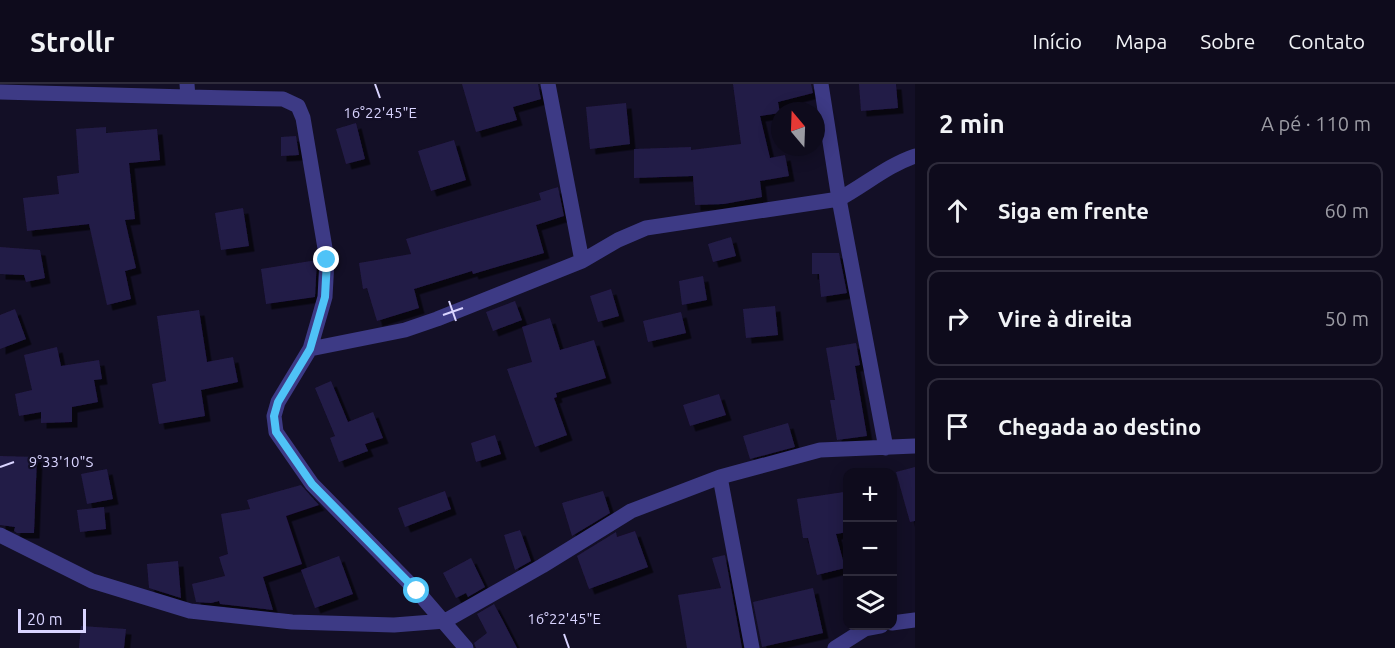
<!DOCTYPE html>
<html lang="pt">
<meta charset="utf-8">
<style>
body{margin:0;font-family:Ubuntu,sans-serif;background:#171425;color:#f1f3f6}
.controls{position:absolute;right:18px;bottom:18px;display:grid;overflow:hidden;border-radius:12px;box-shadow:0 3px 15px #0003}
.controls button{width:54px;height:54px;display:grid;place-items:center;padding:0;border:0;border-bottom:2px solid #2e2b3b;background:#0e0b1c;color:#f1f3f6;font:30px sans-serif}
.compass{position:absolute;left:771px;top:18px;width:54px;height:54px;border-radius:50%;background:#0e0b1c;box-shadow:0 3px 15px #0003;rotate:341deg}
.scale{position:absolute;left:18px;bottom:15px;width:68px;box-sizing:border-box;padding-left:6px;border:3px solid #d9d4ff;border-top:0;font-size:16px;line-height:21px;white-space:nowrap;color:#d9d4ff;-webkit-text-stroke:4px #130f26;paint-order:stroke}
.stop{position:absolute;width:18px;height:18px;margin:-14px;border:4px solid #4fc3f7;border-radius:50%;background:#fff}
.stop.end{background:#4fc3f7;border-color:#fff;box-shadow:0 2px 6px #0008}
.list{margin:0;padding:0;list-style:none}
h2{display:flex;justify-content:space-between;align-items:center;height:78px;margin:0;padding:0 24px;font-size:26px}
h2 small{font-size:20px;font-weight:400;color:#9b9ba3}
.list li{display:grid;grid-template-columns:39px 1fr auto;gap:18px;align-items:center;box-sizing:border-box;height:96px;margin:0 12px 12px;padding:0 12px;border:2px solid #2e2b3b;border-radius:12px}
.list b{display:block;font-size:22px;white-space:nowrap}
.list em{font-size:20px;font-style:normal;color:#9b9ba3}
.icon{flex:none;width:33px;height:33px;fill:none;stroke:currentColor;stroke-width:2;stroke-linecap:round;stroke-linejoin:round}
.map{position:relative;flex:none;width:915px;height:564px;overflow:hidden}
header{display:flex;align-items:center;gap:36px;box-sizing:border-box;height:84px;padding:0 30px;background:#0e0b1c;border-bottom:2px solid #2e2b3b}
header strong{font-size:28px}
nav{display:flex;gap:33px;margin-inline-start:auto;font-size:21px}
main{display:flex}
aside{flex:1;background:#0e0b1c}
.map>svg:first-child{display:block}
.building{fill:#241b47;filter:url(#shadow)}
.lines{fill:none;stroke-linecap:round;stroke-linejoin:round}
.minor{stroke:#3d3a85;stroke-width:15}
.route{stroke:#4fc3f7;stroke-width:8}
.ticks{fill:none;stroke:#d9d4ff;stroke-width:2}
.ticks-label{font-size:15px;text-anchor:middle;fill:#d9d4ff;stroke:#130f26;stroke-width:4.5;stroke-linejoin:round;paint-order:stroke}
</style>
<header>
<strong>Strollr</strong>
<nav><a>Início</a><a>Mapa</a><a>Sobre</a><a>Contato</a></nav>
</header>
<main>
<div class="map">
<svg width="915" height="564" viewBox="0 0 915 564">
<defs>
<filter id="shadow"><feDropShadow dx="5.5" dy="5.5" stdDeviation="0" flood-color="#0009"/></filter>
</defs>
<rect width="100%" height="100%" fill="#130f26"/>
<path class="building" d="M 462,0 L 538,0 L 541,15 L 513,23 L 517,36 L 476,48 Z
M 733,0 L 811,0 L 813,9 L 778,18 L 780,29 L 760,32 L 770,74 L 785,71 L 789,92 L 760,97 L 762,113 L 724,120 L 695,121 L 693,92 L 634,94 L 634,65 L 691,63 L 691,66 L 741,60 Z
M 859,0 L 896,0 L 898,24 L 861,27 Z
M 626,19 L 630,60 L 590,65 L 586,23 Z
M 356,39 L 365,75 L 346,80 L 336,45 Z
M 106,43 L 106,49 L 157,45 L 160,76 L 129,79 L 135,135 L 125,136 L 136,184 L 125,187 L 131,215 L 107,221 L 89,140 L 27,147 L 23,114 L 59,110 L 57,92 L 79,89 L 76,45 Z
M 296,52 L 299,71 L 281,72 L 281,53 Z
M 454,56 L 466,96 L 431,107 L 418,67 Z
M 558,103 L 564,132 L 536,141 L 544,169 L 473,190 L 472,187 L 414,205 L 419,224 L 377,237 L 367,204 L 363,205 L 359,179 L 411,170 L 406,155 L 541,116 L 539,109 Z
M 243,124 L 249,162 L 221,166 L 215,129 Z
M 731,153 L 736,172 L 713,178 L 708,160 Z
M 0,163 L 40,166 L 45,194 L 26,198 L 24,191 L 0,190 Z
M 812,169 L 839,169 L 847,209 L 821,213 L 819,190 L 812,190 Z
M 317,176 L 315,213 L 266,220 L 261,185 Z
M 703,192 L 707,216 L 682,221 L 679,197 Z
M 611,205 L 619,232 L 598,238 L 590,212 Z
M 515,217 L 522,236 L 493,247 L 486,228 Z
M 775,222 L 778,251 L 746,254 L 743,225 Z
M 15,225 L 26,255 L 0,265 L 0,231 Z
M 199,226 L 207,278 L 233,273 L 238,298 L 201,306 L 205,332 L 159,340 L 152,300 L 166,297 L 157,232 Z
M 681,228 L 686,249 L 648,258 L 643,237 Z
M 550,234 L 560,266 L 594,256 L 606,294 L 556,309 L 557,313 L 554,314 L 567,351 L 535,363 L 507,285 L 532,278 L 522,243 Z
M 856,259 L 860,281 L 855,282 L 867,352 L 837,356 L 830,316 L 835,316 L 826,264 Z
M 57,263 L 61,282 L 99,276 L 102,295 L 94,296 L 98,318 L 72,323 L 72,338 L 41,339 L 41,328 L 19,332 L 15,310 L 32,306 L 24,271 Z
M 331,297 L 348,338 L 373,328 L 383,354 L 365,360 L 368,367 L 339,378 L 330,354 L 335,352 L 315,304 Z
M 719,310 L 726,331 L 690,342 L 683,321 Z
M 788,339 L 795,363 L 750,375 L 743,352 Z
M 495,351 L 501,370 L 476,378 L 471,359 Z
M 0,372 L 37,373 L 34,449 L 17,449 L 14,447 L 15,443 L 0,441 Z
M 915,383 L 915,437 L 910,438 L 896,388 Z
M 107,385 L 113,415 L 87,420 L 81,390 Z
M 301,401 L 319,421 L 286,432 L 302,480 L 263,493 L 273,526 L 220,520 L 219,517 L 211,519 L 196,518 L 192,500 L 225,492 L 219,473 L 228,470 L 221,430 L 250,425 L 247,416 Z
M 445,407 L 451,425 L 405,443 L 398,424 Z
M 603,407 L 610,429 L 572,452 L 562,419 Z
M 844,408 L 848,448 L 836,450 L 845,484 L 817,491 L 808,454 L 803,454 L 797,415 Z
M 104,423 L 106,445 L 80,448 L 77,426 Z
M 520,446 L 531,477 L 515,486 L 504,451 Z
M 635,447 L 648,483 L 589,505 L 577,472 L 616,448 L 617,453 Z
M 725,471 L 742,564 L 687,564 L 678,511 L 721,504 L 712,474 Z
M 339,472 L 353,510 L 315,524 L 301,486 Z
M 471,474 L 485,503 L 468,513 L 466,509 L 456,514 L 443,489 Z
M 178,477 L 181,514 L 149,504 L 147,480 Z
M 813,504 L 823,549 L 762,563 L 753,518 Z
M 494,520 L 502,535 L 517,564 L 476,564 L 474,559 L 487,549 L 477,530 Z
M 81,542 L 126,545 L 124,564 L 79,564 Z"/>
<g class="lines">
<path class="minor" d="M 187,0 L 188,13 L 283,15 L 298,22 L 303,34 L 327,176 L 325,213 L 310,265 L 278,318 L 274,332 L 276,348 L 312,400 L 417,507 L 466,564
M 548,0 L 582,177
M 821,0 L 839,115 L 886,364
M 0,8 L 188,13
M 310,265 L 405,246 L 437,235 L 582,177 L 618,156 L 646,144 L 839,115 C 865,101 888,81 915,72
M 720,393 L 752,564
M 0,451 L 92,497 L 190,527 L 292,538 L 394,541 L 445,537 L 542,482 L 631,427 L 720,393 L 820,366 L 915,362
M 892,539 L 915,536
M 835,564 L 865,545 L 881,542"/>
</g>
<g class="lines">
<path class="route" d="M 327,176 L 325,213 L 310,265 L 278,318 L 274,332 L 276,348 L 312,400 L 417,507"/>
</g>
<path class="ticks" d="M 375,0 L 380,14M 449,217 L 456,237M 443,231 L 463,224M 0,383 L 14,378M 564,550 L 569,564"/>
<g class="ticks-label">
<text x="380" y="34">16°22'45"E</text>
<text x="61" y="383">9°33'10"S</text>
<text x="564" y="540">16°22'45"E</text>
</g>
</svg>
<div class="controls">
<button>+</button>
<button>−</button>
<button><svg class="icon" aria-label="layers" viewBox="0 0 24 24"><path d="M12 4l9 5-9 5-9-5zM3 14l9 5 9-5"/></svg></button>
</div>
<svg class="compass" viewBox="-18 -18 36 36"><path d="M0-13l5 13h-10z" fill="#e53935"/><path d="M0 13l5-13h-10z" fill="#9b9ba3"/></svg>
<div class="scale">20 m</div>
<div class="stop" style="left:417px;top:507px"></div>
<div class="stop end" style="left:327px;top:176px"></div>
</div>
<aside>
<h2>2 min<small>A pé · 110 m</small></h2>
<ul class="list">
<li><svg class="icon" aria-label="ahead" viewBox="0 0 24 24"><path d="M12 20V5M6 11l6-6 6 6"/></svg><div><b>Siga em frente</b></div><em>60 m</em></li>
<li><svg class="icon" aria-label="right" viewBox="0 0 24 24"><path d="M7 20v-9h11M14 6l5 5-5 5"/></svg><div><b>Vire à direita</b></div><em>50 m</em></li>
<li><svg class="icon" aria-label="arrive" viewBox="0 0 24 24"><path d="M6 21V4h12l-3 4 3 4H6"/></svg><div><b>Chegada ao destino</b></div></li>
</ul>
</aside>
</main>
